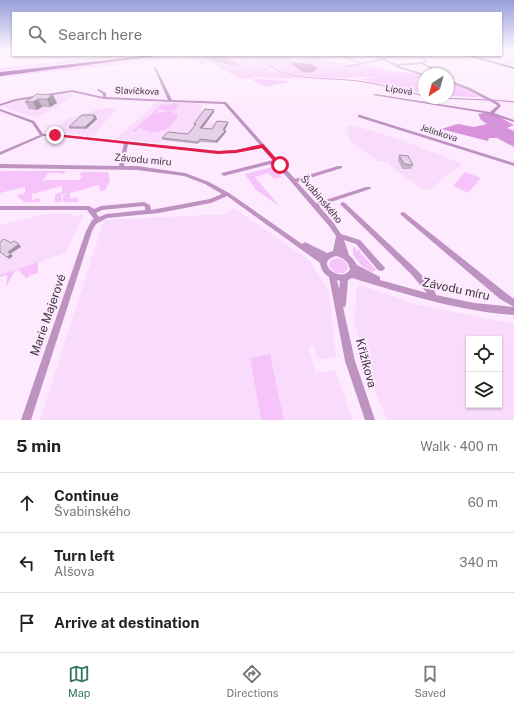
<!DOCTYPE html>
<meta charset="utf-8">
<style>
body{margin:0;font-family:"Public Sans",sans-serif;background:#f2f2f2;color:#222}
.controls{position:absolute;right:12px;bottom:12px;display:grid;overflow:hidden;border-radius:0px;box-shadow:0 1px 3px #0004}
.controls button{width:36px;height:36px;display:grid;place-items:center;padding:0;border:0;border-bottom:1px solid #e0e0e0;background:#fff;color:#222;font:20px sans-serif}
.compass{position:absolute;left:418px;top:68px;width:36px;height:36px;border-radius:50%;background:#fff;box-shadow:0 1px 3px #0004;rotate:216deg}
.stop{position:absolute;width:12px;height:12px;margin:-9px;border:3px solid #e11d48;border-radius:50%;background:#fff}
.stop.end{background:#e11d48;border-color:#fff;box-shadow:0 1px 4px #0008}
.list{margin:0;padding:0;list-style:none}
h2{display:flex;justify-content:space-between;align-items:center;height:52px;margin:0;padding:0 16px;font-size:17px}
h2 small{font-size:13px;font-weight:400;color:#767676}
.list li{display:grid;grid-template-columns:26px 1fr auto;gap:12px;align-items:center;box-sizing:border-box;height:60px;padding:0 16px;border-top:1px solid #e0e0e0}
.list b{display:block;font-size:15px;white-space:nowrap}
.list p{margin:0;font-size:13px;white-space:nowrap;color:#767676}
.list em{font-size:13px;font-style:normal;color:#767676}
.icon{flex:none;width:22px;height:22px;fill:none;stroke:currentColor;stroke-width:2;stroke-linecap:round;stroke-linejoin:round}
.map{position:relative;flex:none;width:514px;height:420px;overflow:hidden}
.search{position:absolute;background:#fff;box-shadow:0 1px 3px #0004;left:12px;right:12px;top:12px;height:44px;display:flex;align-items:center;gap:10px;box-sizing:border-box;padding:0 14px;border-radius:0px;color:#767676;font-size:15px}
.sheet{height:232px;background:#fff}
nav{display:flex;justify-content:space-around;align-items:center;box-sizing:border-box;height:56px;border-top:1px solid #e0e0e0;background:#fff;font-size:11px;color:#767676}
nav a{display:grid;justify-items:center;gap:2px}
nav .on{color:#337463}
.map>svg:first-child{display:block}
.built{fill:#f9dcfb;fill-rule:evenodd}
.green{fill:#f7c3fb}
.forest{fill:#d793dc}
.water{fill:#bf7dc4}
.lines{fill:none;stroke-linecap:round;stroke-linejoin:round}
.stream{stroke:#bf7dc4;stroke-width:1}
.street{fill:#be92c1;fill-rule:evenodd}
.secondary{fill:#a362a8;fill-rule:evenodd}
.highway{fill:#7b1184;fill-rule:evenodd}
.wall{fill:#c6b2c8}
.shaded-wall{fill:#a191a2}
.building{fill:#e6cfe8;stroke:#a191a2}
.route{fill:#e11d48}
.labels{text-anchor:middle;stroke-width:4;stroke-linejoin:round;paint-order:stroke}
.far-street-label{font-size:9px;fill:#403741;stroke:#fdeafe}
.street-label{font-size:10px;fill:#403741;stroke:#fdeafe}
.near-street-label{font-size:12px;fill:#403741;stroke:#fdeafe}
</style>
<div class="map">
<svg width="514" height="420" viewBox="0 0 514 420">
<rect width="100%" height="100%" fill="#fdeafe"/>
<path class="built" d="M 501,51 L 507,55 L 506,57 L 514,58 L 514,66 L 473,56 L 501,55 Z
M 62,93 L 73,93 L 72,97 L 39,117 L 30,116 L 4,107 L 9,103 Z
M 156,102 L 191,103 L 203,105 L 200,110 L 214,112 L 206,122 L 228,124 L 217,143 L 201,140 L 198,144 L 163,140 L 160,143 L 115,139 L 142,116 Z
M 103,108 L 116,109 L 93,136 L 52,132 L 67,119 Z
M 352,125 L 405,141 L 462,164 L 429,190 L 421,188 L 390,166 L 388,162 L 378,161 L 350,142 L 346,126 Z
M 234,208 L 309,260 L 329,291 L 336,357 L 321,359 L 316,355 L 314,346 L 308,347 L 316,373 L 335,370 L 353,420 L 284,420 L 270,354 L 250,358 L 261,420 L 40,420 L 104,220 L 227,214 Z
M 50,213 L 72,214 L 71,216 L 83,215 L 66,253 L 0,275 L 0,225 Z
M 361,285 L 414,304 L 514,324 L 514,420 L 387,420 L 375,390 L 355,327 L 356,289 ZM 469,339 L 499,339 L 499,405 L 469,405 Z"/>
<path class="green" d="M 121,55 L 145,55 L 0,71 L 0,68 Z
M 171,55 L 197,55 L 208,60 L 237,66 L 235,61 L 223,55 L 248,55 L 273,71 L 306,79 L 255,77 L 241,79 L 209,62 L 202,65 L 184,56 L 102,67 L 0,77 L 0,76 Z
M 254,55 L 321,55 L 324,56 L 321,57 L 343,65 L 358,63 L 386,70 L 422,75 L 424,76 L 424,93 L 360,79 L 387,76 C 352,77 307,82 275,68 C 267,65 261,59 254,55 Z
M 254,79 L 291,81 L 266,87 L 252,80 Z
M 448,83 L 460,86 L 479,97 L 448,96 Z
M 173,103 L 180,104 L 173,111 L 159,109 L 155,113 L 169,111 L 177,114 L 177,118 C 174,121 171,125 168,128 C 161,133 146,134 140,127 L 135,132 L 132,132 L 162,104 L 171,105 Z
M 273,167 L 282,177 L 274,179 L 268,173 L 255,177 L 279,206 L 256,190 L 245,174 Z
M 0,171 L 66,171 L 62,175 L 62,173 L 48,173 L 43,180 L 79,180 L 83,176 L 79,175 L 82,172 L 108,172 L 110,180 L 105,190 L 93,194 L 100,191 L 99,185 L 70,193 L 70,199 L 77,197 L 78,202 L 63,202 L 63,195 L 67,194 L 66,193 L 61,195 L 62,202 L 55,202 L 55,194 L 62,192 L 62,186 L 32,194 L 32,200 L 39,198 L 40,202 L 24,202 L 17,196 L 18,195 L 25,193 L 25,187 L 0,193 Z
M 465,172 L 481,178 L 468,193 L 453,186 Z
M 353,246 L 355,247 L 356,250 L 359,250 L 359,247 L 360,252 L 376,270 L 372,272 L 363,267 L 353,255 Z
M 339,258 L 344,261 L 348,266 L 347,270 L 344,273 L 336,273 L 329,266 L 331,260 Z
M 38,262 L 38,273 L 29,276 L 27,279 L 18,270 L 15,271 L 6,287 L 7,275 L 0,277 L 0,275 Z
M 270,354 L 284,420 L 261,420 L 250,358 Z"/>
<path class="forest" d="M 199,55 L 223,55 L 240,65 C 233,67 204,60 199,55 Z
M 485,113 L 499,117 L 514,125 L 507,128 L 514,131 L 514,147 L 497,138 L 489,138 L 488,141 L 441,129 L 458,124 L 474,127 L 487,124 L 481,120 L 478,114 Z"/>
<path class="water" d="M 289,62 L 310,64 L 318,68 L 313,72 C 302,74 297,68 289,62 Z"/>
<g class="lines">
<path class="stream" d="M 253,55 C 263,62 273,70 285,73 C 309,80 334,78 358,81 C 380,84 402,90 424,96
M 439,98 L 489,100
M 493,100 L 514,102"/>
<path class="street" d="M 338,55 L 341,55 L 360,62 L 358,63 Z
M 374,55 L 377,55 L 384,58 L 388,56 L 424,55 L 421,56 L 428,61 L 424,63 L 444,74 L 441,74 L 422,64 L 398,66 L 424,74 L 424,76 L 398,68 L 384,60 L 346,67 L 345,66 L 381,59 ZM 418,56 L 425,61 L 422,62 L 396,64 L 386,59 L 389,58 Z
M 453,55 L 466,55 L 465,56 Z
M 155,67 L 156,68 L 172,100 L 226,102 L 295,179 L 338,166 L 342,166 L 342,168 L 297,182 L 316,203 L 366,187 L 370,187 L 371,188 L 370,189 L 319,206 L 333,222 L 341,234 L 360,240 L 385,268 L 384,270 L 381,271 L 378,270 L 356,244 L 344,240 L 349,255 L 353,259 L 357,265 L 380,277 L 380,280 L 427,293 L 411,274 L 341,205 L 340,204 L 343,202 L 345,203 L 417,270 L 434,289 L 436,295 L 474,303 L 514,307 L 514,315 C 458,311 405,294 352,278 L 348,280 L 346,304 L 345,307 L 343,307 L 355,361 L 375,420 L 365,420 L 345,361 L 329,277 C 324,274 321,270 320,263 L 227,196 L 211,203 L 159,213 L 107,218 L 96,224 L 92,231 L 31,420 L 21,420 L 86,231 L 92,220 L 94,219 L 87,210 L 0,210 L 0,206 L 89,206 L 94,209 L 101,206 L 144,202 L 150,205 L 151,210 L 210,199 L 222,194 L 205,184 L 184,176 L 137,170 L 0,168 L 0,164 L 119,166 L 124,143 L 55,136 L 43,136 L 0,155 L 0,152 L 40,135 L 32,123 L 0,111 L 0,109 L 34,121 L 43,134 L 55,134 L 218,151 L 236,150 L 260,145 L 224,104 L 104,99 L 72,92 L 16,101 L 0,106 L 0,104 L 15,99 L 72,90 L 103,97 L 103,94 L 97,90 L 99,89 L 106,93 L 106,97 L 168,100 L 154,68 ZM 128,144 L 218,153 L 236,152 L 262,148 L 273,160 L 222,173 L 221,174 L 224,176 L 275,163 L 329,226 L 336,236 L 333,251 L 327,253 L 305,242 L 302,244 L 229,193 L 209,182 L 185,173 L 137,166 L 124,166 ZM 143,206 L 145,207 L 145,210 L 106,214 L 99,217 L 96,213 L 102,210 ZM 336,256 C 344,258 349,262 350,270 C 349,271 347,273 345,274 C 334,278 316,261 336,256 ZM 337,280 L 340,281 L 339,289 Z
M 448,80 L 468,87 L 499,103 L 501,106 L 494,113 L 514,120 L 514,122 L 484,113 L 373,95 L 375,94 L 490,112 L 497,106 L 497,105 L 466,89 L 448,82 Z
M 358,115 L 360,115 L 514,163 L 514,166 L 358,117 Z
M 403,212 L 405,213 L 506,293 L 514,299 L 514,307 L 500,299 L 401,215 L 400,214 L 401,213 Z"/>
<path class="secondary" d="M 464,55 L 470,55 L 514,67 L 514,69 Z"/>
<path class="highway" d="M 152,55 L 166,55 L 0,76 L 0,72 Z"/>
</g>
<path class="wall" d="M 53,95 L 57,103 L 50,107 L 42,107 L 37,110 L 29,109 L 25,102 Z
M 214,112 L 202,128 L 212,129 L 228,122 L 228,124 L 225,130 L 226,132 L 217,143 L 200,142 L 198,144 L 163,140 L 162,138 L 188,134 L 195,126 L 194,124 Z
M 97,119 L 86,129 L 70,129 L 69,127 Z
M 399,155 L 413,165 L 411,169 L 402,169 L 398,160 Z"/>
<path class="shaded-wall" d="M 53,95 L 57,103 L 50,107 L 47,99 Z
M 38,99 L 42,107 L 37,110 L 33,102 Z
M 214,110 L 214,112 L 201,130 L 200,128 Z
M 95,115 L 97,119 L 86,129 L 85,127 Z
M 228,122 L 228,124 L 223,132 L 223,130 Z
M 226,130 L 226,132 L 217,143 L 216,141 Z
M 19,244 L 21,247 L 10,254 L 8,252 Z
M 11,254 L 13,256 L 9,259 L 7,257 Z"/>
<path class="building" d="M 37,94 L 53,95 L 47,99 L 38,99 L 33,102 L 25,102 Z
M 205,109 L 214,110 L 200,128 L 212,129 L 217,121 L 228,122 L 223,130 L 226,130 L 216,141 L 200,139 L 198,142 L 162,138 L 168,132 L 188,134 L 196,124 L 194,124 L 199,117 Z
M 82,115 L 95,115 L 93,117 L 96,117 L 85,127 L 69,127 Z
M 399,155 L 408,156 L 413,165 L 404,164 Z
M 4,239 L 11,243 L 14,241 L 19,244 L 8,252 L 11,254 L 7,257 L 0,252 L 0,242 Z"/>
<linearGradient id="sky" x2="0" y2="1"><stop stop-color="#979eda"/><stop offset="0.46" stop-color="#fef6ff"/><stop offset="1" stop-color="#fef6ff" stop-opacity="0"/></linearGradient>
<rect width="514" height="109" fill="url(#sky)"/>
<path class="route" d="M 55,134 L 218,151 L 236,150 L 263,144 L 282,165 L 278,166 L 262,148 L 236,153 L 218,154 L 53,136 Z"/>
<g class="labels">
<g class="far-street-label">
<text transform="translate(399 90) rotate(9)" y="3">Lipová</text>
<text transform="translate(137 91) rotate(2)" y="3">Slavíčkova</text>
<text transform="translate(439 133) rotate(18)" y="3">Jelínkova</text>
</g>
<g class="street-label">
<text transform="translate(143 159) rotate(5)" y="4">Závodu míru</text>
<text transform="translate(322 199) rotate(50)" y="4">Švabinského</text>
</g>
<g class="near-street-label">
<text transform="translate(456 289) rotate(12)" y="4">Závodu míru</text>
<text transform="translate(48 315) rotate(-71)" y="4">Marie Majerové</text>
<text transform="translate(366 363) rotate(75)" y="4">Křižíkova</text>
</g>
</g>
</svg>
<div class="controls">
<button><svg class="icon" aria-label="locate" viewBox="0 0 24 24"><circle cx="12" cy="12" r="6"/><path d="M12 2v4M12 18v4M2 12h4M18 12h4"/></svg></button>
<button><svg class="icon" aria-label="layers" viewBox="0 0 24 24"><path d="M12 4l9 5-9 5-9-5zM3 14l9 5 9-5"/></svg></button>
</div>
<svg class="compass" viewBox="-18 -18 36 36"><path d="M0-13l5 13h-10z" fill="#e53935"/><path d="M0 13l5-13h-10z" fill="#767676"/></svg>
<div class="stop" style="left:280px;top:165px"></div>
<div class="stop end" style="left:55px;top:135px"></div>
<div class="search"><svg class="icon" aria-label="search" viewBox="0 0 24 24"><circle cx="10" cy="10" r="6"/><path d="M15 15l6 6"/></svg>Search here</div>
</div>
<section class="sheet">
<h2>5 min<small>Walk · 400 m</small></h2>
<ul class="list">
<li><svg class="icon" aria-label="ahead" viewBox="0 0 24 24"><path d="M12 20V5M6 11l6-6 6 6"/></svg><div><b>Continue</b><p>Švabinského</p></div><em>60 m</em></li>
<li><svg class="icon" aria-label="left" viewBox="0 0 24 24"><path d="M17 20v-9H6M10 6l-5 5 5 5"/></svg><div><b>Turn left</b><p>Alšova</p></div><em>340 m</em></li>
<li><svg class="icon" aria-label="arrive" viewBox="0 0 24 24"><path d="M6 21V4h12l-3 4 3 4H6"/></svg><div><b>Arrive at destination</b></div></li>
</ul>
</section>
<nav>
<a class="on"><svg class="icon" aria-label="map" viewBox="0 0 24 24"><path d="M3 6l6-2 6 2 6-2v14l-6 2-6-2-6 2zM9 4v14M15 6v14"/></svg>Map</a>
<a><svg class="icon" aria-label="directions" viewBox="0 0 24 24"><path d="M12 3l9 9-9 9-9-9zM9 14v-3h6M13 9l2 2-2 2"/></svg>Directions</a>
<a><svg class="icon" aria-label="saved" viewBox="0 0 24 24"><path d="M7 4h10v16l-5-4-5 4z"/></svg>Saved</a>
</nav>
